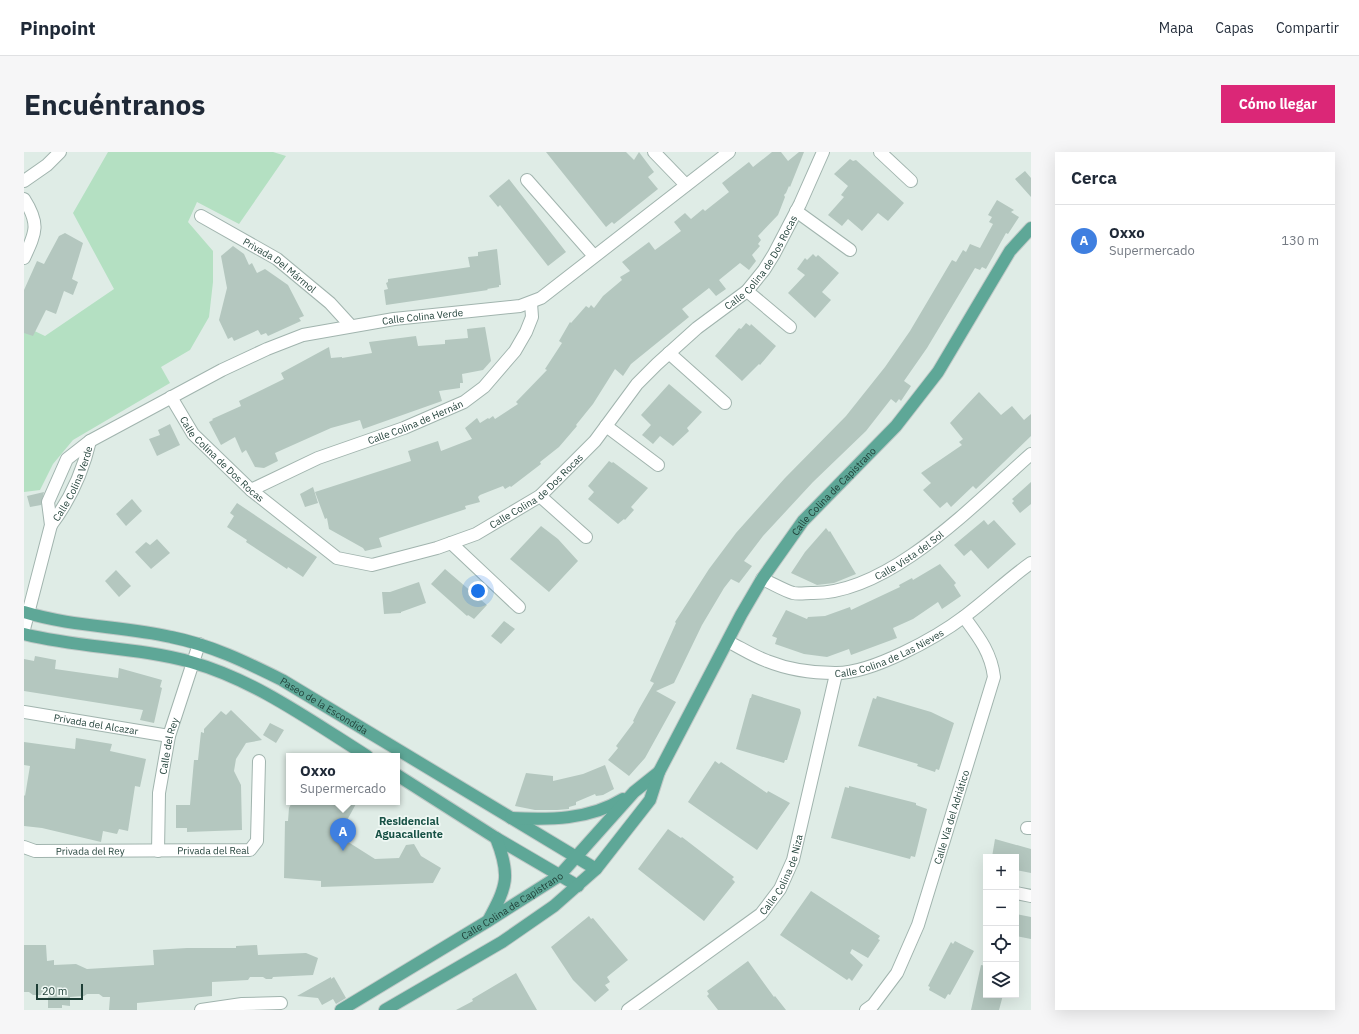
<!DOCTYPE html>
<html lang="es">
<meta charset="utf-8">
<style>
body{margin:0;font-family:"IBM Plex Sans",sans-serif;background:#f6f6f7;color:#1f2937}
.controls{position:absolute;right:12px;bottom:12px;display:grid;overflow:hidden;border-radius:0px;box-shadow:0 4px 16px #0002}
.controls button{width:36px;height:36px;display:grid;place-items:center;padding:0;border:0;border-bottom:1px solid #e0e1e3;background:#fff;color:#1f2937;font:20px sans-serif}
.scale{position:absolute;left:12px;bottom:10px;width:47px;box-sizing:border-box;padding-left:4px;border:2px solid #1e3e36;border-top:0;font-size:11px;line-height:14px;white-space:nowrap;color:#1e3e36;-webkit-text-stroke:3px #eff8f4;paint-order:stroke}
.you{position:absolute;left:454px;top:439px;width:14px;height:14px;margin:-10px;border:3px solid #fff;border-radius:50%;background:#1a73e8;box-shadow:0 0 0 6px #1a73e833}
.badge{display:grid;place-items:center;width:26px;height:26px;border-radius:50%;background:#db2777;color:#fff;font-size:13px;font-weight:700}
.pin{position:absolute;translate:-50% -33px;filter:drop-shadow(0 1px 2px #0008)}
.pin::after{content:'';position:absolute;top:21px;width:14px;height:12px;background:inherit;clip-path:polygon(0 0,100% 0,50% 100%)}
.popup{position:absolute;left:262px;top:601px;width:114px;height:52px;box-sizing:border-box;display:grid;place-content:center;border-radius:0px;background:#fff;filter:drop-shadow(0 1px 3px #0005);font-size:13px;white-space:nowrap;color:#747a83}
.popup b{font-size:15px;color:#1f2937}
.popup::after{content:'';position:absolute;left:50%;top:100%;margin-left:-8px;border:8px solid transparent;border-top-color:#fff}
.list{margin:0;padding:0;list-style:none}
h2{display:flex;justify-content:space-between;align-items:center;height:52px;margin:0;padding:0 16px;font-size:17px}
h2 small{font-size:13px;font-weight:400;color:#747a83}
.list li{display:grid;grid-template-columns:26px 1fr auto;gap:12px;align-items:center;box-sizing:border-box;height:72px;padding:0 16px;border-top:1px solid #e0e1e3}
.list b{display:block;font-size:15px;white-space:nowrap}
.list p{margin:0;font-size:13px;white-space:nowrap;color:#747a83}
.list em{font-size:13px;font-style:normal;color:#747a83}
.icon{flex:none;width:22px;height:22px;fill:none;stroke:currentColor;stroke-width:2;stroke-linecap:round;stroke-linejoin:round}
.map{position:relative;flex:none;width:1007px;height:858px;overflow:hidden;border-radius:0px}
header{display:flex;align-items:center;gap:24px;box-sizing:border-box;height:56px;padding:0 20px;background:#fff;border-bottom:1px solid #e0e1e3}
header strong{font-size:19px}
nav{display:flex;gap:22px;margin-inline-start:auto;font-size:14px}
.intro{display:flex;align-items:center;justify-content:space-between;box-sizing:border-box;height:96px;padding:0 24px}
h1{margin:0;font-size:28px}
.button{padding:10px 18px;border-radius:0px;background:#db2777;color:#fff;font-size:14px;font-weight:700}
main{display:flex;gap:24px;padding:0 24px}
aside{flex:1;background:#fff;border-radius:0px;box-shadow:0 4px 16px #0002}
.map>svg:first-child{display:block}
.green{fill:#b4e0c2}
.building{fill:#b4c7bf}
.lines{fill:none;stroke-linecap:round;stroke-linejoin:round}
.minor-casing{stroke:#a1b4ae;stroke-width:14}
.major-casing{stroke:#c0c9c7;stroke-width:14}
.minor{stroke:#fff;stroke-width:12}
.major{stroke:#5ea797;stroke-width:12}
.labels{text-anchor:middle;stroke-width:3.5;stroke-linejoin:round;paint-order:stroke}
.street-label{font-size:10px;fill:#1e3e36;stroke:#eff8f4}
.neighbourhood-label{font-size:11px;font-weight:bold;fill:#185246;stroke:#eff8f4}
</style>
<header>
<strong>Pinpoint</strong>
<nav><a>Mapa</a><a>Capas</a><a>Compartir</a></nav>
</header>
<div class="intro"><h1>Encuéntranos</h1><a class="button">Cómo llegar</a></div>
<main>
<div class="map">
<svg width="1007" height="858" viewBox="0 0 1007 858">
<rect width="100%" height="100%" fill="#dfece6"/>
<path class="green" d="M 84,0 L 249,0 L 262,4 L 215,72 L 173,50 L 164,70 L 189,99 L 189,130 L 185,165 L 166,198 L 137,215 L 146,231 L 49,288 L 29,312 L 16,338 L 0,340 L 0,174 L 21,184 L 90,137 L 49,61 Z"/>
<path class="building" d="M 522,0 L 602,0 L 610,8 L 615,0 L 630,20 L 624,25 L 634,37 L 590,72 L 588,70 L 582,75 Z
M 748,0 L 757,0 L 764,9 L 775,0 L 780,0 L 766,35 L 765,34 L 762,41 L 760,43 L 761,45 L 754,63 L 734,84 L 737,88 L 734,92 L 736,94 L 728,103 L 732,109 L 725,118 L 716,111 L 695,128 L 702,137 L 692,144 L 685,136 L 658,157 L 665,165 L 607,212 L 599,224 L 591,217 L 569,252 L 552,273 L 553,274 L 535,295 L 516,310 L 517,312 L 487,335 L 486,334 L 481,337 L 479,334 L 456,343 L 454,345 L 456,350 L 441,354 L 442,357 L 355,386 L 358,395 L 341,399 L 339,396 L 305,377 L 303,366 L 301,367 L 291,340 L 387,309 L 384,299 L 414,289 L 417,299 L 448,287 L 441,276 L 453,266 L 456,271 L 464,266 L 465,267 L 469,264 L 471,267 L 494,252 L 492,250 L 523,218 L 521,217 L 538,191 L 535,189 L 546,170 L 547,171 L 562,154 L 565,156 L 567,153 L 570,156 L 579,144 L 598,128 L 596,125 L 606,119 L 598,110 L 625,90 L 631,98 L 657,79 L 650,70 L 661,61 L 667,67 L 679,57 L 681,59 L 705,40 L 698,31 L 725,10 L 729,15 Z
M 826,7 L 829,9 L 832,8 L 880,51 L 864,69 L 854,61 L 838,79 L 824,67 L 818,74 L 804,63 L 820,45 L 817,43 L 824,34 L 810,22 Z
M 1001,19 L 1007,26 L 1007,45 L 991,27 Z
M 485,27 L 542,100 L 524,114 L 476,53 L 474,55 L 465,44 Z
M 973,48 L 990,58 L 987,60 L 995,65 L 984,82 L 982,81 L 962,117 L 958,115 L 956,118 L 951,116 L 903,196 L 880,229 L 887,234 L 877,249 L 875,247 L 872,251 L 867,247 L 842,279 L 789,330 L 739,384 L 720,409 L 728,414 L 715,431 L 707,427 L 700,436 L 678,473 L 650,531 L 632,539 L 652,550 L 621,606 L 605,624 L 584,608 L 594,596 L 592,594 L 610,570 L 609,569 L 615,557 L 630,531 L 626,529 L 652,471 L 651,470 L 685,417 L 712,381 L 761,326 L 822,264 L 861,215 L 886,179 L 928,108 L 932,110 L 939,98 L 942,100 L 946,92 L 956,96 L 969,72 L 965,70 L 968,65 L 964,63 Z
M 41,81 L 59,91 L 48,127 L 54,130 L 49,143 L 40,139 L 32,162 L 22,158 L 9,184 L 0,181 L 0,138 L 13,109 L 20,112 L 35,84 Z
M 209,94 L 220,102 L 225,113 L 228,111 L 233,121 L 241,117 L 264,133 L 280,164 L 275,166 L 277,169 L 244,184 L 242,181 L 237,183 L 234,178 L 210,189 L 208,185 L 204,187 L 195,168 L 203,136 L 197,104 Z
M 473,97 L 477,133 L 475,133 L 475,135 L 463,137 L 464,138 L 362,153 L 360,138 L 364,137 L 362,131 L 364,130 L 364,127 L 446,115 L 444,105 L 454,104 L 454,100 Z
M 789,102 L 792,105 L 794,103 L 815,121 L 798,140 L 807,148 L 791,166 L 764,141 L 781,123 L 773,117 L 781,106 L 783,108 Z
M 722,171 L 726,174 L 727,172 L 752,194 L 736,213 L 735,212 L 718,229 L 691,204 L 715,176 L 717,177 Z
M 461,175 L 467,209 L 459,218 L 438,222 L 439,231 L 436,231 L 436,236 L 415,239 L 418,249 L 339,277 L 336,268 L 307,276 L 251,301 L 254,309 L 240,316 L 231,315 L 222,298 L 218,301 L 211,285 L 197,293 L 185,270 L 189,268 L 188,267 L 217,254 L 215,249 L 260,227 L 257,221 L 305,195 L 307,206 L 318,205 L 318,206 L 348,201 L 345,190 L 392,184 L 394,194 L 421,192 L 421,188 L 444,186 L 443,177 Z
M 645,232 L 678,260 L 663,276 L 665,279 L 649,294 L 636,284 L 629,292 L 618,283 L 627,273 L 617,263 Z
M 955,240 L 977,263 L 988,254 L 1000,268 L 1007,262 L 1007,284 L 952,337 L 949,334 L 927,355 L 923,350 L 916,356 L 899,338 L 907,331 L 897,321 L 938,293 L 935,290 L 939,287 L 926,271 Z
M 146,272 L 156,293 L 133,304 L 125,287 L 136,283 L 134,278 Z
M 585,309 L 588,311 L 589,310 L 624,336 L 607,355 L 610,358 L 601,368 L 600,367 L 594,372 L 564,347 L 570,340 L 564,334 Z
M 1007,330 L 1007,352 L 996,361 L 988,351 L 990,349 L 988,347 Z
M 289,335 L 294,351 L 281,355 L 276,342 Z
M 20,340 L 17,353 L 6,355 L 3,344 Z
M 108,347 L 118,359 L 102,374 L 92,362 Z
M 213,351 L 293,405 L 279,425 L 264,415 L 263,417 L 222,390 L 223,388 L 203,375 L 210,364 L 206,361 Z
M 960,368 L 964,373 L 970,368 L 992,392 L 964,417 L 947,398 L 940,404 L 930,393 Z
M 517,374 L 534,387 L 554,409 L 525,440 L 486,407 Z
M 802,376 L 805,380 L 806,379 L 832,422 L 810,431 L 793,433 L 767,421 L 781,400 Z
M 133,387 L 146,401 L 127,417 L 111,400 L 122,390 L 126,393 Z
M 916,412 L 932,431 L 930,433 L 937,444 L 918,457 L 914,450 L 889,467 L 869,476 L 873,486 L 827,503 L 825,497 L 803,505 L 780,502 L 751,492 L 753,486 L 748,484 L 762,458 L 783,467 L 784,465 L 801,464 L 826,455 L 827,458 L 876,435 L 875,433 L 888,426 L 889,428 Z
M 421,417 L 463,453 L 450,467 L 444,463 L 443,464 L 407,432 Z
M 92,418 L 107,434 L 95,445 L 81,429 Z
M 395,430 L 402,451 L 377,460 L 377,461 L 360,462 L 358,440 L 366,440 Z
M 480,469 L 491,477 L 477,492 L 467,484 Z
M 11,504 L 32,508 L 31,517 L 94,526 L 95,516 L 138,528 L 136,535 L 138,536 L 130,571 L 116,568 L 119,558 L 0,539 L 0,507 L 10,509 Z
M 728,542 L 776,557 L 777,561 L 763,608 L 761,608 L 760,611 L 712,597 L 726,546 L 727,546 Z
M 853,544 L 907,560 L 930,571 L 915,618 L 912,617 L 911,620 L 893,614 L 894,612 L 834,594 L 849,546 L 852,547 Z
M 207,558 L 238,588 L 222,591 L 212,607 L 210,619 L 217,633 L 218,678 L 163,680 L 163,676 L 152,676 L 152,653 L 166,653 L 170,608 L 174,608 L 177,580 L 180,581 L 180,577 L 197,559 L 202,563 Z
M 246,571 L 260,578 L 252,591 L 239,583 Z
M 52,586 L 88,592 L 86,599 L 122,607 L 116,635 L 111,634 L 104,679 L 95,677 L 93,682 L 79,679 L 77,690 L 18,676 L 0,674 L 0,643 L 1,644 L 6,614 L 0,613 L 0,590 L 51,597 Z
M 691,609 L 695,612 L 697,610 L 743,641 L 744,639 L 766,651 L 733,698 L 664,650 Z
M 581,613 L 590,637 L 579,643 L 572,644 L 571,642 L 552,650 L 552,653 L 545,655 L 545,657 L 533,658 L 511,658 L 491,654 L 502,621 L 529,624 L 529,629 L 559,622 Z
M 825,634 L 892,651 L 892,653 L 903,657 L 891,705 L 887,704 L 886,707 L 807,686 L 821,635 L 825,636 Z
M 268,650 L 333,650 L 321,672 L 321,688 L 351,707 L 375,706 L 382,693 L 390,692 L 397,704 L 417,716 L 409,731 L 297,735 L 297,729 L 260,726 L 261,669 L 264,669 L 265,656 Z
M 644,677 L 657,686 L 658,685 L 710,725 L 708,727 L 711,730 L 680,769 L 614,717 Z
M 971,687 L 1007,697 L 1007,721 L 992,718 L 992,705 L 968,705 Z
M 787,739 L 856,784 L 854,787 L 856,788 L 844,806 L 828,797 L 826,801 L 839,813 L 828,829 L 825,826 L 823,828 L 756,783 Z
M 992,762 L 1007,765 L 1007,787 L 992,784 Z
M 565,764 L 567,767 L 569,766 L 604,808 L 583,825 L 586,830 L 581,833 L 585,838 L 571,850 L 549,828 L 527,795 Z
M 931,789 L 950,799 L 926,843 L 924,842 L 921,847 L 905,838 L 906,835 L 904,834 L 927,790 L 929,792 Z
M 0,793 L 22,793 L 23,809 L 30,808 L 30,813 L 52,812 L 63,817 L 130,813 L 129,798 L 163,796 L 212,796 L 212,794 L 233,793 L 234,803 L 282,801 L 294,806 L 289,823 L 249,825 L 248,827 L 242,827 L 239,825 L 226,825 L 224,828 L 188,830 L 188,844 L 113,851 L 113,858 L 85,858 L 86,845 L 79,845 L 75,842 L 63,842 L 60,844 L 46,845 L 46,854 L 38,853 L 38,856 L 24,856 L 24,843 L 9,843 L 5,840 L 0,840 Z
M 724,809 L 750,845 L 751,844 L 762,858 L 694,858 L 683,844 L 685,842 L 683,839 Z
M 957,813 L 962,814 L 962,843 L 979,843 L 975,858 L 947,858 Z
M 492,821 L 513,858 L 432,858 L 449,849 L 448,847 Z
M 307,825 L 307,827 L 310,825 L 322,846 L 312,852 L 309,847 L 298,853 L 294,846 L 273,844 Z"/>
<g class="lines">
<g class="minor-casing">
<g id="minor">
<path d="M 630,0 L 662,33"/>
<path d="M 856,0 L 887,29"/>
<path d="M 503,28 L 570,104"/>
<path d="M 0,29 L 23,13 L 36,0"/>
<path d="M 0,47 C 16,72 12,80 0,106"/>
<path d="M 772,59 L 826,98"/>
<path id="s1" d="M 177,64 L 253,107 L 306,151 L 327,174"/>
<path d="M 723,139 L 766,175"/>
<path d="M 645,201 L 701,251"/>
<path id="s2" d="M 147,245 L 169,282 L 227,338 L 313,406 L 348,413 L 413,396 L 452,382 L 516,344 L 571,289 L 613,232 L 633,212 L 673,176 L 723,139 L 740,118 L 750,102 L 776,52 L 799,0"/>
<path d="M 582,274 L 634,313"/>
<path id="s3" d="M 227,338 L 294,306 L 380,276 L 440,250 L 460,235 L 491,199 L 502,180 L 508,165 L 507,151"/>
<path d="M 516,344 L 562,385"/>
<path id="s4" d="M 27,373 C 46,348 59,319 66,289"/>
<path d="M 427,391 L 495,455"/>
<path id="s5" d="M 738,427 C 748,431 759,438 769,441 C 774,442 782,441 787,441 C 865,443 951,351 1007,302"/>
<path id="s6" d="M 0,477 L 27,373 L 24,350 L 43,307 L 66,289 L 198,218 L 243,197 L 279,183 L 370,167 L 496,154 L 517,146 L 705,0"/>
<path id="s7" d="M 705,490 C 717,496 729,504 743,509 C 763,517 789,521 811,521 C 847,522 912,486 941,464 C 964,447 984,427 1007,411"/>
<path id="s8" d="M 0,560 L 145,584"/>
<path d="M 1003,676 L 1007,676"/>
<path id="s9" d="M 0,695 L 11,699 L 226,698 L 233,689 L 235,609"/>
<path id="s10" d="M 134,699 L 135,641 L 145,584 L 175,492"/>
<path d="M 992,741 L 1007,744"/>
<path d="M 177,858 L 218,852 L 257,851"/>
<path id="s11" d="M 604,858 L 737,762 L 756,737 L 769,708 L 812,522"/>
<path id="s12" d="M 842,858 L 849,853 L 873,821 L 894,773 L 970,525 C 967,500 954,484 940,465"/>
</g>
</g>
<g class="major-casing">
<g id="major">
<path id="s13" d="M 0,460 C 48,475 99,474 147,485 C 187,493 222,510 258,528 L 572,717"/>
<path d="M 0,482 C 55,496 113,495 167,510 C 231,528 287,569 343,604"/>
<path d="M 373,623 L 472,686 L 554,734"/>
<path d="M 487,666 C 525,668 565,668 599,647"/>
<path d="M 464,769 C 483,734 487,724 472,686"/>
<path id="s14" d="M 317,858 L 464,769 L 535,724 L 610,640 L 635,620"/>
<path id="s15" d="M 361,858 L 478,790 L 530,754 L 572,717 L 626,648 L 635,620 L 717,463 L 738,427 L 779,369 L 872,274 L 914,220 L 986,99 L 1007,76"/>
</g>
</g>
<use href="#minor" class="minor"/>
<use href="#major" class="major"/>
</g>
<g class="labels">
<g class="street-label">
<text dy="4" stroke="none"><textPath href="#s2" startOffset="776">Calle Colina de Dos Rocas</textPath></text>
<text dy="4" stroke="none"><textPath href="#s1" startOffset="93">Privada Del Mármol</textPath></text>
<text dy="4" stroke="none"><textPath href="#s6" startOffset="566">Calle Colina Verde</textPath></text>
<text dy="4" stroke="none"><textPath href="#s3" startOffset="178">Calle Colina de Hernán</textPath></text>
<text dy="4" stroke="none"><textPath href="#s2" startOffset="81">Calle Colina de Dos Rocas</textPath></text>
<text dy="4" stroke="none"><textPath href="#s4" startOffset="47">Calle Colina Verde</textPath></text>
<text dy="4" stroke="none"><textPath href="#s2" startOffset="452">Calle Colina de Dos Rocas</textPath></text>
<text dy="4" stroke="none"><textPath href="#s15" startOffset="704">Calle Colina de Capistrano</textPath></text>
<text dy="4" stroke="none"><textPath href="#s5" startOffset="159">Calle Vista del Sol</textPath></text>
<text dy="4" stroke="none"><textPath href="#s7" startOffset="170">Calle Colina de Las Nieves</textPath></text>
<text dy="4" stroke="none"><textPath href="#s13" startOffset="318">Paseo de la Escondida</textPath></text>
<text dy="4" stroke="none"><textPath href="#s8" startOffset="73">Privada del Alcazar</textPath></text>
<text dy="4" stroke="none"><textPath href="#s10" startOffset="106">Calle del Rey</textPath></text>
<text dy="4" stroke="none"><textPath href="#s12" startOffset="214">Calle Vía del Adriático</textPath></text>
<text dy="4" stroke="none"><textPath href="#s9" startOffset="190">Privada del Real</textPath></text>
<text dy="4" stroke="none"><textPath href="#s9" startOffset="67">Privada del Rey</textPath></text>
<text dy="4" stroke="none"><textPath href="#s11" startOffset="209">Calle Colina de Niza</textPath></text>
<text dy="4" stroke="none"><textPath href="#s14" startOffset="200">Calle Colina de Capistrano</textPath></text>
</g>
<g class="neighbourhood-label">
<text x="385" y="673">Residencial<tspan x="385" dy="13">Aguacaliente</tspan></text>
</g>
</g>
</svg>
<div class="controls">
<button>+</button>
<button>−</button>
<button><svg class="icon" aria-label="locate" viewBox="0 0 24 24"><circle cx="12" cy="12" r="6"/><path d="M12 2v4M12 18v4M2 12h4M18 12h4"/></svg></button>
<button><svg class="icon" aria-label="layers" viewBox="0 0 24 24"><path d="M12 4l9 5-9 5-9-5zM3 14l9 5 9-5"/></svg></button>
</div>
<div class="scale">20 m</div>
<div class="you"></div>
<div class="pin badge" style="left:319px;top:699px;background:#3f7fe0">A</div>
<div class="popup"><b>Oxxo</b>Supermercado</div>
</div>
<aside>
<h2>Cerca<small></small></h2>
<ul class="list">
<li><span class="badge" style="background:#3f7fe0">A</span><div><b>Oxxo</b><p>Supermercado</p></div><em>130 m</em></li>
</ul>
</aside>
</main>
